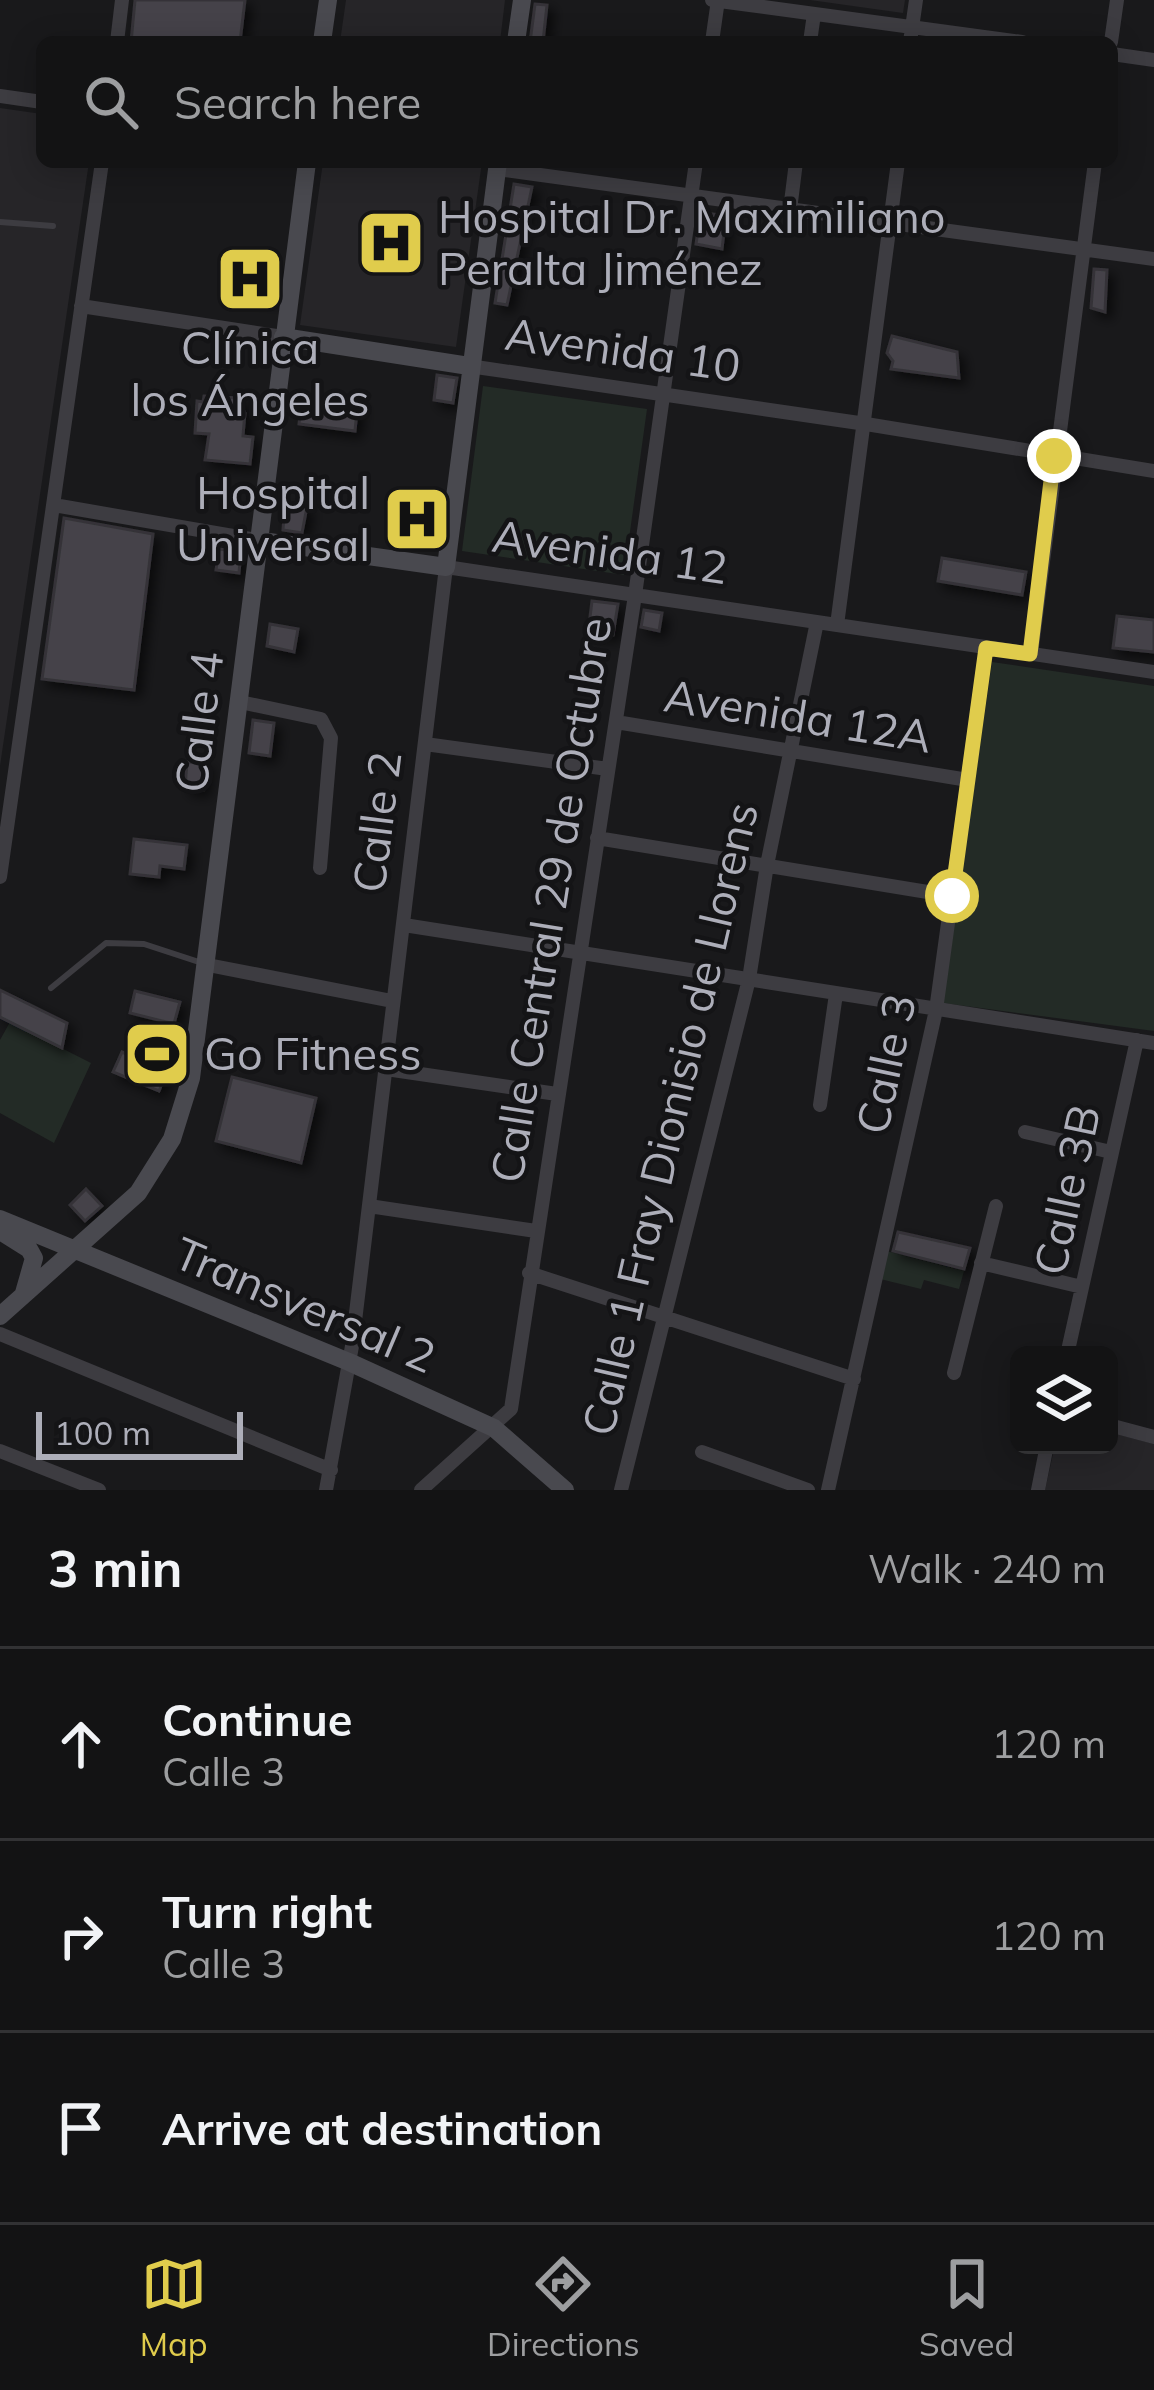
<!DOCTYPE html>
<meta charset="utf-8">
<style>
body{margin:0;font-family:Mulish,sans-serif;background:#1c1c1d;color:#f1f3f6}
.controls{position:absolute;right:36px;bottom:36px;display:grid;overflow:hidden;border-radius:18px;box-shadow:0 6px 30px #0003}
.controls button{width:108px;height:108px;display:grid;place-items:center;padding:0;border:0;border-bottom:3px solid #323234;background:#131314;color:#f1f3f6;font:60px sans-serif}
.scale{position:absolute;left:36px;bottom:30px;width:207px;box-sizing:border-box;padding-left:12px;border:6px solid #adaeb9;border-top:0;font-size:33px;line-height:42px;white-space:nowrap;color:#adaeb9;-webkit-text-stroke:9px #141416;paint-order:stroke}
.stop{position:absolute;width:36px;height:36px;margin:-27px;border:9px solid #e0cc4c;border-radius:50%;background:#fff}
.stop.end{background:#e0cc4c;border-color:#fff;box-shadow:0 3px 12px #0008}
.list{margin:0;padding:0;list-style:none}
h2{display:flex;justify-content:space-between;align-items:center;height:156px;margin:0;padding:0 48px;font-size:51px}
h2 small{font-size:39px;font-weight:400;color:#9d9ea0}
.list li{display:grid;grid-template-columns:78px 1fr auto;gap:36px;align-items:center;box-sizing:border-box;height:192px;padding:0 48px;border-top:3px solid #323234}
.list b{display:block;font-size:45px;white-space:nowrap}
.list p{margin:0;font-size:39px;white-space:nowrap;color:#9d9ea0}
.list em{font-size:39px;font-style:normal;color:#9d9ea0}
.icon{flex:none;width:66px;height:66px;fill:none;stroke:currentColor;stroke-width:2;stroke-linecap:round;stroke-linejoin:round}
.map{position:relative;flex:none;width:1154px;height:1490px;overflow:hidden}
.search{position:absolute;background:#131314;box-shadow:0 6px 30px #0003;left:36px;right:36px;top:36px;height:132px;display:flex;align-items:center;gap:30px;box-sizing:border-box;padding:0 42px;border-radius:18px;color:#9d9ea0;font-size:45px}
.sheet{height:732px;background:#131314}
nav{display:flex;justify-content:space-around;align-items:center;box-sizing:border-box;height:168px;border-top:3px solid #323234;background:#131314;font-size:33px;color:#9d9ea0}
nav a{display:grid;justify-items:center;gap:6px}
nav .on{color:#e0cc4c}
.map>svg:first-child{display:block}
.built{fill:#262528}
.green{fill:#232b26}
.building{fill:#444348;stroke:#343337;stroke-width:3;filter:url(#shadow)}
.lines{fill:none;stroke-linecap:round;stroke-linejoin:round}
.lane{stroke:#3d3c41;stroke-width:6}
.street{stroke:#3d3c41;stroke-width:14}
.secondary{stroke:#49494f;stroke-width:18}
.route{stroke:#e0cc4c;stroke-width:15}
.labels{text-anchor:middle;stroke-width:9;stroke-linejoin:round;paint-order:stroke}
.poi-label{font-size:45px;fill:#adaeb9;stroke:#141416;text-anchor:start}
.street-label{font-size:45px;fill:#adaeb9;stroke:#141416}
</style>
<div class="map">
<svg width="1154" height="1490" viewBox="0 0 1154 1490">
<defs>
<filter id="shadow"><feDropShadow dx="6" dy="6" stdDeviation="6" flood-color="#0009"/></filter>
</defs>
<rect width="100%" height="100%" fill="#19191b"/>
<path class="built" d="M 346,0 L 505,0 L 500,42 L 340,42 Z
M 810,0 L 905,0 L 903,13 Z
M 0,108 L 42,114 L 42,162 L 89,162 L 0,766 Z
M 323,162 L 482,162 L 456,347 L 300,325 Z
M 1109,1432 L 1154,1444 L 1154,1490 L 1045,1490 L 1055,1445 L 1109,1445 Z"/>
<path class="green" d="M 483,386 L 647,409 L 624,575 L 462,551 Z
M 992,662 L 1154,686 L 1154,1031 L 943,1003 Z
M 10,1022 L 91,1063 L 54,1143 L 0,1113 L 0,1040 Z
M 882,1250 L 964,1271 L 959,1289 L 924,1280 L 921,1289 L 876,1278 Z"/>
<path class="building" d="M 135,0 L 245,0 L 240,42 L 131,42 Z
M 535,4 L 547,5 L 543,42 L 530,42 Z
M 514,184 L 532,187 L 507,305 L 495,303 Z
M 706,213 L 726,216 L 722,249 L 696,244 L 700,217 Z
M 225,260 L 280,267 L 276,298 L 221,291 Z
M 1094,269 L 1107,270 L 1105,312 L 1091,308 Z
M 892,336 L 957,352 L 959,378 L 891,369 L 893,361 L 887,353 Z
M 437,375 L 457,378 L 453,403 L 434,400 Z
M 302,395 L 358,402 L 355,431 L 299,424 Z
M 204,396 L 238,398 L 245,413 L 243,436 L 253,437 L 250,464 L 205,460 L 209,434 L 195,433 L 197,401 L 203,402 Z
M 285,502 L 307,507 L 302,533 L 283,530 Z
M 64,518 L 153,534 L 134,690 L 42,679 Z
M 219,549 L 241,552 L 239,573 L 216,570 Z
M 942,558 L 1026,572 L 1022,595 L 938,581 Z
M 592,601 L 618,604 L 613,635 L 588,633 Z
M 644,610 L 662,613 L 659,631 L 641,627 Z
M 1117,616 L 1154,620 L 1154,652 L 1113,648 Z
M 270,624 L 298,629 L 294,652 L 267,646 Z
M 253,720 L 274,723 L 270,756 L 249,753 Z
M 187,762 L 206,763 L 203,790 L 185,788 Z
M 134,839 L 187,845 L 184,869 L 160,866 L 159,877 L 130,874 Z
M 0,990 L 67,1023 L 62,1048 L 0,1017 Z
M 135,991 L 180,1002 L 174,1024 L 130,1013 Z
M 122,1052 L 167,1071 L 159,1091 L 113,1072 Z
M 232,1077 L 316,1098 L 301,1163 L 216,1141 Z
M 86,1189 L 102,1206 L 85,1221 L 70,1205 Z
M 898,1232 L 970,1248 L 964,1269 L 893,1251 Z"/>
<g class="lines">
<path class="lane" d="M 0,222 L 53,226
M 51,988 L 106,943 L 144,944 L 202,963"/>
<path class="street" d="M 712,0 L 1022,42
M 117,42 L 122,0
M 712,42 L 718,0
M 810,42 L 814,14
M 910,42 L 916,0
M 1111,42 L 1117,0
M 1112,54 L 1154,60
M 0,96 L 42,102
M 497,169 L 1154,259
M 790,210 L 796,162
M 81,306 L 283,337
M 469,366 L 866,424 L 1154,471
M 54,505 L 262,541
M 837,625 L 898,162
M 1031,654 L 1095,162
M 240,702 L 321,719 L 331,738 L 320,868
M 616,722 L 968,780
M 425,744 L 608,769
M 597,838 L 952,896
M 0,877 L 102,162
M 404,925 L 1154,1043
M 208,965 L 392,1001
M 386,1069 L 557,1094
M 820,1105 L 836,994
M 1025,1132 L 1111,1152
M 369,1206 L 536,1231
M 981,1263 L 1082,1287
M 529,1273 L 854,1379
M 0,1334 L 331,1470
M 1067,1355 L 1137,1040
M 954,1373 L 996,1206
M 1109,1425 L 1154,1437
M 0,1451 L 99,1490
M 702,1452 L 808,1490
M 326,1490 L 352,1346 L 446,567 L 1154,672
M 421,1490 L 511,1409 L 635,595 L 696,162
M 621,1490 L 749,979 L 767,865 L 817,622
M 828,1490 L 936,1010 L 986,648
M 1038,1490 L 1047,1445"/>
<path class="secondary" d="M 322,42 L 328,0
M 516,42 L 522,0
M 283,337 L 469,366
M 262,541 L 446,567 L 498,162
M 0,1219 L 349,1362 L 494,1428 L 565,1490
M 0,1231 L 29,1249 L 34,1258 L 24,1293
M 0,1316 L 138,1193 L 172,1139 L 191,1078 L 307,162"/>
</g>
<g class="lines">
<path class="route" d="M 952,896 L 986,648 L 1030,654 L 1054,456"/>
</g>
<defs>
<g id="hospital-square" transform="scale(3.45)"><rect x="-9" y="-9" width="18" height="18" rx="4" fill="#e0cc4c" stroke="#141416"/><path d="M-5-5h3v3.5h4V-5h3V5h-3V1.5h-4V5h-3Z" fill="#111"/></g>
<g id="stadium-square" transform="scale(3.45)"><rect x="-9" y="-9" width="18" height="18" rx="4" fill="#e0cc4c" stroke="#141416"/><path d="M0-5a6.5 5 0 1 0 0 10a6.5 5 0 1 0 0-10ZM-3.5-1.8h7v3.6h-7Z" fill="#111"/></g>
</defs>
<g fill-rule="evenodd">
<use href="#hospital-square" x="391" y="243"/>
<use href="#hospital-square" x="250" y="279"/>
<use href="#hospital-square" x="417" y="519"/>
<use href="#stadium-square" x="157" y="1054"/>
</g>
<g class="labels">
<g class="poi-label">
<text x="438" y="233">Hospital Dr. Maximiliano<tspan x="438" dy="52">Peralta Jiménez</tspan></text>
<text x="250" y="364" text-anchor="middle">Clínica<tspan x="250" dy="52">los Ángeles</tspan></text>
<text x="370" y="509" text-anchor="end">Hospital<tspan x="370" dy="52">Universal</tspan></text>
<text x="204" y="1070">Go Fitness</text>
</g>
<g class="street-label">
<text transform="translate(623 350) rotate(8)" y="16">Avenida 10</text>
<text transform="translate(610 552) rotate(8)" y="16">Avenida 12</text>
<text transform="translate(798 716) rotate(9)" y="16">Avenida 12A</text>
<text transform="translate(199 722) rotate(-83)" y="16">Calle 4</text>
<text transform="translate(377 822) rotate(-83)" y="16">Calle 2</text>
<text transform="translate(551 900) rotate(-81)" y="16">Calle Central 29 de Octubre</text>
<text transform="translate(886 1064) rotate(-78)" y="16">Calle 3</text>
<text transform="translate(670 1119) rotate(-77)" y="16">Calle 1 Fray Dionisio de Llorens</text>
<text transform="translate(1067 1190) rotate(-78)" y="16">Calle 3B</text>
<text transform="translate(305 1305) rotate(23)" y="16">Transversal 2</text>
</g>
</g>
</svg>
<div class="controls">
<button><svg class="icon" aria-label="layers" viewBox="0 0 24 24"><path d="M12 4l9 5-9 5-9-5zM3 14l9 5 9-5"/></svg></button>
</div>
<div class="scale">100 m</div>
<div class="stop" style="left:952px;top:896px"></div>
<div class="stop end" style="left:1054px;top:456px"></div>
<div class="search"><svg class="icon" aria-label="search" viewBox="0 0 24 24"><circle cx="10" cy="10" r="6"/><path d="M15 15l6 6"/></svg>Search here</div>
</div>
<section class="sheet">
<h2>3 min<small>Walk · 240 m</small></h2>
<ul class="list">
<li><svg class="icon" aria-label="ahead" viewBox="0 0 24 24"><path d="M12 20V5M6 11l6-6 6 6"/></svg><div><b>Continue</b><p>Calle 3</p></div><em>120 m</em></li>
<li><svg class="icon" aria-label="right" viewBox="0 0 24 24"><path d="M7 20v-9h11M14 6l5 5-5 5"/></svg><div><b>Turn right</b><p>Calle 3</p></div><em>120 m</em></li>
<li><svg class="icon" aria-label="arrive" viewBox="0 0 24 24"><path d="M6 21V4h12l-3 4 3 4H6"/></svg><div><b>Arrive at destination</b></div></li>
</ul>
</section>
<nav>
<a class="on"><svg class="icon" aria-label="map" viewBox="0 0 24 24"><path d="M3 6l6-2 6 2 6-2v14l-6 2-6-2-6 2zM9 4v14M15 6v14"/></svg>Map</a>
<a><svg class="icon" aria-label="directions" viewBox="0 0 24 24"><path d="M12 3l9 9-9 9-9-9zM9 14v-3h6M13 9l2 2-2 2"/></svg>Directions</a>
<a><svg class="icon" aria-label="saved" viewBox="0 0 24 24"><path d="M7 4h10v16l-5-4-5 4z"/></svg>Saved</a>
</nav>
